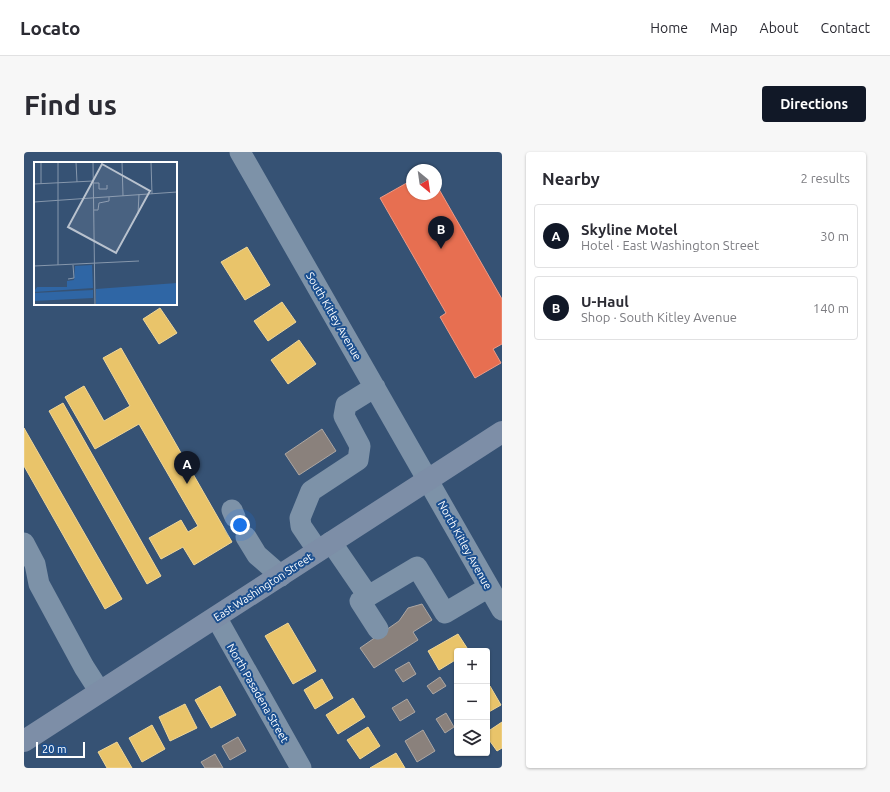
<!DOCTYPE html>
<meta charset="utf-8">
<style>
body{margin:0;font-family:Ubuntu,sans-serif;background:#f7f7f7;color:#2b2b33}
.controls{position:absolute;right:12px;bottom:12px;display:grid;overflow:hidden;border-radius:4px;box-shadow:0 1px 3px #0004}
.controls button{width:36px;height:36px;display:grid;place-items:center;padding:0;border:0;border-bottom:1px solid #e1e1e2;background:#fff;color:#2b2b33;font:20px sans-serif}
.compass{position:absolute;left:382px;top:12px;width:36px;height:36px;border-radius:50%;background:#fff;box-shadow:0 1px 3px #0004;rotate:151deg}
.scale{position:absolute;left:12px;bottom:10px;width:49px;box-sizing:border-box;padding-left:4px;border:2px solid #fff;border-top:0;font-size:11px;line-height:14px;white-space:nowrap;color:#fff;-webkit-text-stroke:3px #1b4f8f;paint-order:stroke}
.you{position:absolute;left:216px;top:373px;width:14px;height:14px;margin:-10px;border:3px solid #fff;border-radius:50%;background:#1a73e8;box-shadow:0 0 0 6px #1a73e833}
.badge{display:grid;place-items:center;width:26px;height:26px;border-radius:50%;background:#111827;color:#fff;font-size:13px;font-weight:700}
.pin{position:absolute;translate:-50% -33px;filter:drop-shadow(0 1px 2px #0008)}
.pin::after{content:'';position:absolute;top:21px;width:14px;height:12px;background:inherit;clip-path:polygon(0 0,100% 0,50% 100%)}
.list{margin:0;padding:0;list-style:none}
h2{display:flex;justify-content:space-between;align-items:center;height:52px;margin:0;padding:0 16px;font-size:17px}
h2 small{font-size:13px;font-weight:400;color:#7c7c81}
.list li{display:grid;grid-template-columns:26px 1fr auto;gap:12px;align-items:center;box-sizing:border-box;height:64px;margin:0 8px 8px;padding:0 8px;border:1px solid #e1e1e2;border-radius:4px}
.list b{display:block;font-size:15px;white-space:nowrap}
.list p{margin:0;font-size:13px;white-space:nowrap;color:#7c7c81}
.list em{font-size:13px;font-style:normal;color:#7c7c81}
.icon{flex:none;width:22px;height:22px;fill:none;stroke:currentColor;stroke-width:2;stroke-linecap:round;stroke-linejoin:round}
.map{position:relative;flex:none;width:478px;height:616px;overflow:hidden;border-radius:4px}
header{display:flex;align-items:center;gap:24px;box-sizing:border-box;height:56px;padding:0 20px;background:#fff;border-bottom:1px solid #e1e1e2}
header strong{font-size:19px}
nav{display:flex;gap:22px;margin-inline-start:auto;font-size:14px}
.intro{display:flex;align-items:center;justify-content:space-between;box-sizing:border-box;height:96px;padding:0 24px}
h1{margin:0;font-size:28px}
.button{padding:10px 18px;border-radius:4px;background:#111827;color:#fff;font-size:14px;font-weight:700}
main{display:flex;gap:24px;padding:0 24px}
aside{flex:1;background:#fff;border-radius:4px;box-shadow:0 1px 3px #0004}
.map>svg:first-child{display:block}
.homes{fill:#e9c46a;stroke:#f0d697}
.shops{fill:#e76f51;stroke:#ee9a85}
.industry{fill:#8a817c;stroke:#ada7a3}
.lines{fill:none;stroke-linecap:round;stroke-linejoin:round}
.minor{stroke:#7d92a8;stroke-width:21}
.major{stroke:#7d8ea7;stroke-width:22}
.labels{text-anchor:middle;stroke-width:4;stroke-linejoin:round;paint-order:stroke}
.street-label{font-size:11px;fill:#fff;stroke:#1b4f8f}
.inset-road{fill:none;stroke:#8697ac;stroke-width:1}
.view{fill:#b9c2ce;fill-opacity:0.15;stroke:#b9c2ce;stroke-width:2}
.inset-edge{fill:none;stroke:#fff;stroke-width:2}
</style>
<header>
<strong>Locato</strong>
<nav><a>Home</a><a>Map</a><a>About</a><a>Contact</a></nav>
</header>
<div class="intro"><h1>Find us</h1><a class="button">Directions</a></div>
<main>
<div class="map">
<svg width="478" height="616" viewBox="0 0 478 616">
<rect width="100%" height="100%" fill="#365274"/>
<path class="homes" d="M 223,95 L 246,133 L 221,148 L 197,110 Z
M 258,150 L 272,170 L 244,189 L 230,169 Z
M 136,156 L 153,181 L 135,192 L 119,167 Z
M 275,188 L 292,212 L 264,232 L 247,208 Z
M 97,196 L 208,390 L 170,413 L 159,395 L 137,407 L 125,386 L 157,368 L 164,380 L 174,374 L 115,272 L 71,297 L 41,245 L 60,234 L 80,269 L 106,254 L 79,206 Z
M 39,251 L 137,424 L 123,432 L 25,259 Z
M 0,276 L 98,447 L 81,457 L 0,314 Z
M 264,471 L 292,519 L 269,532 L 241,484 Z
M 434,482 L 445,499 L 433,499 L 433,507 L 415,518 L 404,499 Z
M 298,527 L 309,546 L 291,557 L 280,538 Z
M 196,534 L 212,563 L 187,576 L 171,548 Z
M 466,534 L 477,553 L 463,561 L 463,535 Z
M 329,546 L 341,565 L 314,582 L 302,563 Z
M 161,552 L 173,576 L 146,589 L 135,565 Z
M 478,570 L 478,596 L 473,599 L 463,585 L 463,580 Z
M 128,573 L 141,597 L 118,610 L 105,586 Z
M 344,575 L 356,594 L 336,607 L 323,588 Z
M 93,590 L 108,616 L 83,616 L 74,600 Z
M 372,601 L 381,616 L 346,616 Z"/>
<path class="shops" d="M 388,28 L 388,42 L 412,42 L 412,32 L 478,147 L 478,192 L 469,197 L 477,211 L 451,226 L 416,165 L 422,161 L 356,46 Z"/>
<path class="industry" d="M 298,277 L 312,299 L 275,323 L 261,302 Z
M 398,452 L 408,468 L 389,480 L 394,488 L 350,516 L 336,496 L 375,469 L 384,456 Z
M 385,510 L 392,522 L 379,530 L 371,518 Z
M 416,525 L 422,534 L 409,542 L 403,534 Z
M 383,547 L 391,560 L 376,569 L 368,556 Z
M 422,561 L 430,575 L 421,581 L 412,567 Z
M 399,578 L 411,599 L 393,610 L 381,589 Z
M 214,585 L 222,599 L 206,608 L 198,594 Z
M 191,602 L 199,616 L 181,616 L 177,610 Z"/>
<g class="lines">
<path class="minor" d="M 216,0 L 478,458
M 208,358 L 211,365
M 222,385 L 233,403 L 257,424
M 307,390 L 344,444
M 0,391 L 11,412 L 15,432 L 60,515 L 76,540
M 294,399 L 277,374 L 276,366 L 287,339 L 334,308 L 336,294 L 320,264 L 322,253 L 351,235
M 192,465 L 277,616
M 354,477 L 336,449 L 393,415 L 421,461 L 465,435"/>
<path class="major" d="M 0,589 L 478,280"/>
</g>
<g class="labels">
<g class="street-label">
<text transform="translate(310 164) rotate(60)" y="4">South Kitley Avenue</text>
<text transform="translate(441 393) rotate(61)" y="4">North Kitley Avenue</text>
<text transform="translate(239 435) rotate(-33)" y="4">East Washington Street</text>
<text transform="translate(234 541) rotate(60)" y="4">North Pasadena Street</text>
</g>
</g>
<g transform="translate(10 10)">
<rect width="143" height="143" fill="#365274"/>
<path d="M 58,103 L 59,126 L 0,130 L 3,125 L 33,125 L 33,119 L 40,118 L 41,104 ZM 143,121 L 143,143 L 62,143 L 62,127 ZM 59,128 L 59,136 L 0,139 L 0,131 Z" fill="#2f66a5"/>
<path class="inset-road" d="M 7,0 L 7,22M 42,0 L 43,20M 59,0 L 61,143M 88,0 L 89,34M 117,0 L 118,32M 59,21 L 65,21 L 65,27 L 73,27 L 73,23M 0,22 L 59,19M 0,40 L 143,30M 60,48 L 64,48 L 65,41 L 75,39 L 75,35M 104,52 L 105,32M 24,103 L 24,0M 0,104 L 105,99M 34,117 L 40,116 L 39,103"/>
<path class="view" d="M 68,2 L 116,29 L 82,91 L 34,65 Z"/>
<rect width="143" height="143" class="inset-edge"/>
</g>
</svg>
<div class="controls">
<button>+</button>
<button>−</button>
<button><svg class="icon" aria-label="layers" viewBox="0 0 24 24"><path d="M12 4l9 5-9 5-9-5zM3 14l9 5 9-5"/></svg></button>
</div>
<svg class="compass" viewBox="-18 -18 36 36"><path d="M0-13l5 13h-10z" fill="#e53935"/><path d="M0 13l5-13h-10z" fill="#7c7c81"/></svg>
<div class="scale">20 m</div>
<div class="you"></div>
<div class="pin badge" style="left:163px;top:332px">A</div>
<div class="pin badge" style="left:417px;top:97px">B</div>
</div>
<aside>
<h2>Nearby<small>2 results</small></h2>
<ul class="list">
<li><span class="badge">A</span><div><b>Skyline Motel</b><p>Hotel · East Washington Street</p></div><em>30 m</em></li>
<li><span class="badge">B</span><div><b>U-Haul</b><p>Shop · South Kitley Avenue</p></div><em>140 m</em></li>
</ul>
</aside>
</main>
